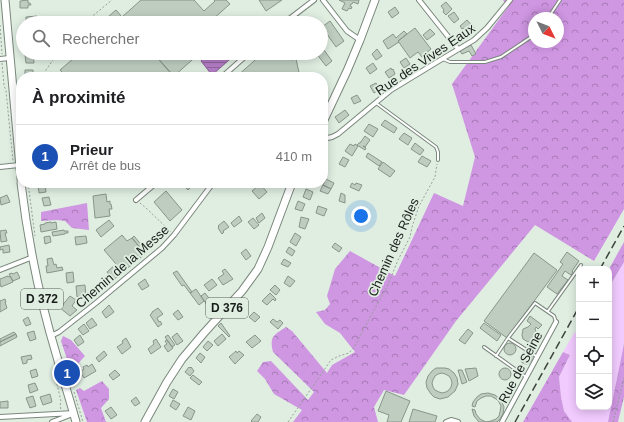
<!DOCTYPE html>
<html lang="fr">
<meta charset="utf-8">
<style>
body{margin:0;font-family:Arial,sans-serif;background:#f2f2f2;color:#202124}
.controls{position:absolute;right:12px;bottom:12px;display:grid;overflow:hidden;border-radius:8px;box-shadow:0 2px 10px #0003}
.controls button{width:36px;height:36px;display:grid;place-items:center;padding:0;border:0;border-bottom:1px solid #e0e0e0;background:#fff;color:#202124;font:20px sans-serif}
.compass{position:absolute;left:528px;top:12px;width:36px;height:36px;border-radius:50%;background:#fff;box-shadow:0 2px 10px #0003;rotate:132deg}
.you{position:absolute;left:361px;top:216px;width:14px;height:14px;margin:-10px;border:3px solid #fff;border-radius:50%;background:#1a73e8;box-shadow:0 0 0 6px #1a73e833}
.badge{display:grid;place-items:center;width:26px;height:26px;border-radius:50%;background:#db2777;color:#fff;font-size:13px;font-weight:700}
.pin{position:absolute;translate:-50% -50%;border:2px solid #fff;box-shadow:0 1px 4px #0006}
.list{margin:0;padding:0;list-style:none}
h2{display:flex;justify-content:space-between;align-items:center;height:52px;margin:0;padding:0 16px;font-size:17px}
h2 small{font-size:13px;font-weight:400;color:#757577}
.list li{display:grid;grid-template-columns:26px 1fr auto;gap:12px;align-items:center;box-sizing:border-box;height:64px;padding:0 16px;border-top:1px solid #e0e0e0}
.list b{display:block;font-size:15px;white-space:nowrap}
.list p{margin:0;font-size:13px;white-space:nowrap;color:#757577}
.list em{font-size:13px;font-style:normal;color:#757577}
.icon{flex:none;width:22px;height:22px;fill:none;stroke:currentColor;stroke-width:2;stroke-linecap:round;stroke-linejoin:round}
.map{position:relative;flex:none;width:624px;height:422px;overflow:hidden}
.search{position:absolute;background:#fff;box-shadow:0 2px 10px #0003;left:16px;top:16px;width:312px;height:44px;display:flex;align-items:center;gap:10px;box-sizing:border-box;padding:0 14px;border-radius:22px;color:#757577;font-size:15px}
.panel{position:absolute;background:#fff;box-shadow:0 2px 10px #0003;left:16px;top:72px;width:312px;height:116px;border-radius:16px}
.map>svg:first-child{display:block}
.grass{fill:#f1cafe}
.forest{fill:url(#forest-crowns);fill-rule:evenodd}
.water{fill:url(#water-rules);stroke:#876194}
.building{fill:#bfcdc1;stroke:#88958a;fill-rule:evenodd}
.lines{fill:none;stroke-linecap:round;stroke-linejoin:round}
.service-casing{stroke:#7a877c;stroke-width:4}
.minor-casing{stroke:#7a877c;stroke-width:6}
.primary-casing{stroke:#7a877c;stroke-width:9}
.path{stroke:#959f96;stroke-width:1;stroke-dasharray:2 2;stroke-linecap:butt}
.service{stroke:#fff;stroke-width:2}
.minor{stroke:#fff;stroke-width:4}
.primary{stroke:#fff;stroke-width:7}
.rail{stroke:#3c433d;stroke-width:1.5;stroke-dasharray:8 4;stroke-linecap:butt}
.labels{text-anchor:middle;stroke-width:3.5;stroke-linejoin:round;paint-order:stroke}
.shield{fill:#e0eee2;stroke:#545c55;stroke-width:1}
.shield-label{font-size:12px;font-weight:bold;fill:#181d19}
.street-label{font-size:13px;fill:#181d19;stroke:#e0eee2}
</style>
<div class="map">
<svg width="624" height="422" viewBox="0 0 624 422">
<defs>
<pattern id="forest-crowns" width="20" height="18" patternUnits="userSpaceOnUse"><rect width="20" height="18" fill="#cf96e2"/><path d="M2 6a3 3 0 1 1 6 0M12 15a3 3 0 1 1 6 0" fill="none" stroke="#a77ab6"/></pattern>
<pattern id="water-rules" width="6" height="5" patternUnits="userSpaceOnUse"><rect width="6" height="5" fill="#b67ec8"/><path d="M0 2.5h6" fill="none" stroke="#9367a2"/></pattern>
</defs>
<rect width="100%" height="100%" fill="#e0eee2"/>
<path class="grass" d="M 624,262 L 624,344 L 608,422 L 572,422 L 564,411 L 561,397 L 559,377 L 570,355 L 563,352 L 574,333 L 579,332 L 579,407 L 609,407 L 609,287 Z"/>
<path class="forest" d="M 503,0 L 624,0 L 624,209 L 594,261 L 535,225 L 456,321 L 404,395 L 384,390 L 374,407 L 378,422 L 293,422 L 302,410 L 274,394 L 265,379 L 257,371 L 263,362 L 271,361 L 308,400 L 314,392 L 273,352 C 269,336 274,335 286,327 L 292,331 L 327,373 L 332,365 L 355,352 L 340,333 L 325,324 L 316,312 L 325,310 L 330,304 L 327,296 L 335,269 L 350,251 L 395,276 L 434,193 L 463,206 L 475,157 L 452,84 L 508,7 ZM 534,18 L 558,18 L 558,42 L 534,42 Z
M 87,203 L 89,230 L 72,228 L 65,221 L 57,220 L 41,221 L 41,212 Z
M 624,242 L 624,262 L 609,287 L 609,269 Z
M 63,336 L 71,340 L 85,356 C 76,365 76,367 78,380 L 75,381 L 70,365 L 72,363 L 73,360 L 67,359 L 61,341 Z
M 624,344 L 624,397 L 618,422 L 608,422 Z
M 563,352 L 570,355 L 559,377 L 561,397 L 564,411 L 572,422 L 523,422 Z
M 102,381 L 109,389 L 109,399 L 101,408 L 106,422 L 87,422 L 76,390 L 80,388 L 84,391 Z"/>
<path class="water" d="M 210,53 L 237,53 L 212,75 L 201,61 Z"/>
<path class="building" d="M 28,0 L 28,3 L 30,3 L 31,5 L 28,5 L 28,8 L 20,8 L 20,1 Z
M 141,0 L 194,0 L 204,11 L 215,1 L 214,0 L 226,0 L 230,4 L 212,20 L 214,23 L 127,23 L 122,17 Z
M 259,0 L 282,0 L 266,11 Z
M 339,0 L 359,0 L 358,4 L 353,2 L 352,4 L 351,4 L 350,6 L 352,7 L 351,9 L 349,8 L 347,11 L 342,9 L 345,3 Z
M 446,2 L 452,9 L 446,15 L 443,12 L 444,10 L 441,6 Z
M 395,7 L 399,13 L 392,18 L 388,12 Z
M 116,10 L 127,23 L 101,23 Z
M 454,12 L 459,19 L 454,23 L 448,16 Z
M 37,16 L 37,23 L 26,23 L 26,17 Z
M 467,20 L 476,30 L 470,35 L 464,28 L 462,29 L 460,26 Z
M 330,21 L 344,41 L 336,47 L 322,27 Z
M 415,28 L 431,49 L 422,57 L 418,52 L 410,58 L 398,41 Z
M 430,29 L 435,34 L 427,40 L 423,35 Z
M 404,31 L 407,34 L 398,41 L 399,42 L 388,49 L 383,41 L 393,34 L 396,38 Z
M 471,45 L 476,54 L 472,56 L 469,51 L 462,54 L 460,51 Z
M 321,46 L 332,61 L 326,66 L 316,53 L 321,53 Z
M 377,49 L 382,56 L 376,60 L 372,54 Z
M 80,53 L 153,53 L 174,77 L 63,77 L 65,75 L 60,70 Z
M 153,53 L 200,53 L 174,76 Z
M 263,53 L 285,53 L 291,60 L 296,59 L 300,77 L 236,77 Z
M 33,54 L 34,63 L 26,63 L 25,55 Z
M 406,58 L 410,64 L 404,68 L 400,62 Z
M 373,63 L 377,69 L 370,74 L 366,68 Z
M 391,68 L 392,70 L 393,69 L 395,74 L 389,78 L 385,72 Z
M 25,70 L 33,70 L 33,77 L 25,77 Z
M 376,83 L 380,89 L 374,93 L 370,86 Z
M 357,95 L 361,101 L 354,104 L 351,98 Z
M 345,110 L 349,115 L 339,123 L 335,117 Z
M 385,120 L 397,128 L 394,133 L 381,125 Z
M 369,124 L 378,129 L 373,137 L 364,131 Z
M 404,133 L 412,138 L 408,145 L 399,139 Z
M 365,136 L 370,140 L 365,147 L 363,146 L 366,148 L 365,150 L 357,145 L 359,143 L 360,143 Z
M 415,143 L 424,150 L 420,155 L 411,149 Z
M 350,144 L 354,146 L 355,144 L 358,146 L 352,156 L 345,151 Z
M 368,153 L 382,162 L 379,166 L 366,157 Z
M 422,156 L 431,161 L 427,167 L 418,162 Z
M 343,157 L 349,160 L 345,167 L 339,164 Z
M 383,162 L 395,171 L 390,177 L 378,169 Z
M 326,179 L 334,183 L 331,189 L 323,185 Z
M 182,183 L 193,183 L 191,185 L 191,187 L 188,190 Z
M 352,183 L 355,185 L 356,183 L 362,185 L 359,191 L 350,187 Z
M 45,184 L 46,192 L 39,193 L 38,185 Z
M 260,184 L 267,192 L 259,199 L 252,191 Z
M 323,185 L 331,189 L 328,194 L 320,191 Z
M 306,189 L 313,192 L 310,200 L 303,197 Z
M 166,191 L 182,210 L 170,221 L 154,202 Z
M 341,193 L 345,195 L 345,203 L 339,201 Z
M 106,194 L 107,202 L 110,201 L 110,204 L 111,204 L 112,209 L 109,209 L 110,216 L 95,218 L 93,196 Z
M 7,195 L 10,202 L 1,205 L 0,198 Z
M 49,197 L 51,205 L 44,206 L 42,198 Z
M 298,201 L 305,204 L 302,211 L 295,209 Z
M 318,206 L 327,209 L 324,216 L 316,213 Z
M 262,213 L 265,218 L 259,223 L 256,218 Z
M 239,216 L 242,221 L 234,227 L 231,223 Z
M 301,217 L 309,219 L 305,229 L 299,227 Z
M 253,218 L 259,225 L 254,229 L 248,222 Z
M 109,220 L 114,226 L 101,237 L 96,230 Z
M 224,221 L 229,227 L 223,231 L 224,232 L 222,234 L 218,228 L 219,227 L 218,226 Z
M 51,222 L 51,223 L 56,222 L 57,229 L 41,232 L 40,225 L 45,224 L 45,223 Z
M 6,230 L 7,233 L 5,233 L 7,241 L 1,242 L 0,231 Z
M 64,230 L 64,231 L 68,231 L 68,233 L 65,233 L 65,234 L 53,236 L 52,232 Z
M 295,233 L 301,237 L 296,246 L 290,242 Z
M 122,235 L 127,241 L 132,238 L 145,254 L 113,280 L 107,272 L 116,264 L 104,250 Z
M 50,236 L 51,242 L 45,244 L 44,237 Z
M 86,236 L 87,243 L 76,245 L 75,237 Z
M 134,236 L 143,247 L 141,249 L 132,238 Z
M 335,243 L 342,248 L 339,252 L 332,247 Z
M 9,245 L 10,252 L 3,253 L 3,249 L 0,250 L 0,247 Z
M 289,247 L 295,251 L 292,256 L 286,252 Z
M 246,249 L 251,256 L 246,260 L 241,253 Z
M 567,252 L 579,261 L 572,271 L 573,272 L 571,275 L 565,271 L 562,276 L 568,280 L 557,294 L 547,287 L 563,264 L 560,262 Z
M 534,253 L 557,270 L 507,338 L 484,321 Z
M 52,258 L 54,265 L 56,264 L 57,268 L 62,267 L 63,270 L 47,273 L 46,266 L 48,266 L 47,259 Z
M 284,259 L 291,263 L 288,267 L 281,264 Z
M 225,269 L 233,279 L 223,285 L 218,278 L 224,274 L 222,271 Z
M 177,271 L 192,292 L 190,293 L 184,285 L 182,286 L 173,273 Z
M 17,272 L 20,278 L 13,281 L 9,274 L 12,273 L 13,274 Z
M 73,272 L 74,282 L 67,283 L 66,273 Z
M 8,276 L 8,277 L 10,276 L 13,282 L 1,287 L 0,283 L 0,279 Z
M 288,276 L 295,281 L 290,287 L 284,283 Z
M 145,279 L 149,286 L 142,290 L 138,284 Z
M 212,279 L 217,285 L 209,291 L 204,285 Z
M 85,285 L 86,296 L 77,297 L 76,286 Z
M 275,285 L 280,290 L 276,295 L 270,290 Z
M 196,289 L 204,301 L 199,305 L 190,293 Z
M 205,293 L 211,301 L 207,305 L 201,296 Z
M 270,293 L 276,299 L 275,301 L 273,299 L 267,305 L 262,301 Z
M 70,296 L 76,300 L 72,306 L 77,310 L 70,316 L 60,308 Z
M 5,299 L 6,302 L 5,302 L 7,308 L 0,312 L 0,301 Z
M 109,305 L 114,312 L 106,318 L 102,312 Z
M 158,308 L 163,314 L 157,318 L 159,322 L 160,321 L 162,324 L 158,327 L 150,315 L 152,313 L 152,312 Z
M 178,310 L 183,317 L 178,320 L 173,314 Z
M 254,312 L 260,317 L 255,322 L 249,317 Z
M 530,316 L 542,325 L 538,329 L 536,327 L 535,329 L 537,334 L 535,339 L 532,341 L 528,342 L 523,339 L 522,335 L 523,329 L 528,327 L 531,324 L 527,321 Z
M 28,317 L 31,324 L 26,326 L 23,320 Z
M 92,318 L 97,325 L 90,329 L 86,323 Z
M 273,319 L 277,322 L 280,320 L 283,323 L 278,329 L 270,322 Z
M 221,323 L 230,336 L 229,337 L 218,326 Z
M 484,323 L 501,335 L 497,341 L 480,328 Z
M 84,324 L 89,331 L 83,335 L 78,329 Z
M 468,329 L 473,333 L 465,344 L 459,340 Z
M 34,331 L 36,339 L 30,341 L 27,333 Z
M 14,332 L 16,334 L 0,342 L 0,339 Z
M 177,333 L 183,341 L 177,345 L 172,337 Z
M 16,334 L 17,337 L 0,346 L 0,342 Z
M 222,334 L 226,339 L 218,346 L 214,341 Z
M 80,335 L 84,342 L 78,346 L 74,340 Z
M 168,335 L 175,345 L 172,347 L 165,337 Z
M 255,335 L 261,341 L 252,348 L 246,342 Z
M 126,338 L 131,347 L 122,354 L 117,347 L 123,343 L 122,341 Z
M 156,339 L 161,347 L 151,354 L 148,349 L 154,344 L 153,341 Z
M 167,340 L 173,348 L 168,352 L 164,346 L 167,344 L 165,341 Z
M 208,341 L 213,345 L 207,351 L 203,347 Z
M504 349a6 6 0 1 1 12 0a6 6 0 1 1-12 0Z
M 104,351 L 107,355 L 99,362 L 96,358 Z
M 236,351 L 237,353 L 239,351 L 244,355 L 235,364 L 229,357 Z
M520 358a6 6 0 1 1 12 0a6 6 0 1 1-12 0Z
M 200,353 L 205,357 L 201,363 L 196,358 Z
M 31,355 L 32,359 L 27,360 L 27,363 L 23,364 L 21,357 Z
M 92,364 L 96,371 L 84,378 L 80,372 L 84,369 L 83,367 L 87,365 L 88,367 Z
M 189,367 L 190,368 L 191,367 L 194,371 L 190,376 L 185,372 Z
M 436,368 L 445,368 L 449,369 L 454,373 L 457,378 L 458,384 L 455,391 L 448,397 L 440,399 L 434,397 L 431,394 L 427,388 L 426,382 L 428,376 L 432,371 ZM 442,373 L 445,374 L 449,376 L 451,379 L 452,383 L 451,387 L 449,390 L 446,392 L 442,393 L 439,392 L 435,390 L 433,387 L 432,383 L 433,380 L 435,376 L 438,374 Z
M 476,368 L 478,376 L 469,381 L 465,369 Z
M499 374a6 6 0 1 1 12 0a6 6 0 1 1-12 0Z
M 36,369 L 38,376 L 32,378 L 30,371 Z
M 115,370 L 120,375 L 113,380 L 109,375 Z
M 458,370 L 462,370 L 467,382 L 462,384 Z
M 193,375 L 202,382 L 199,385 L 190,378 Z
M 35,383 L 38,390 L 30,393 L 28,385 Z
M 173,389 L 178,392 L 174,399 L 169,396 Z
M 386,391 L 410,401 L 401,422 L 387,422 L 389,415 L 378,411 Z
M 488,393 L 495,395 L 501,400 L 504,407 L 503,414 L 500,419 L 497,422 L 479,422 L 474,416 L 472,409 L 475,410 L 476,414 L 480,419 L 486,422 L 491,421 L 496,419 L 499,416 L 500,412 L 501,406 L 499,402 L 496,399 L 491,396 L 486,396 L 481,398 L 477,401 L 475,407 L 472,406 L 473,402 L 477,397 L 481,394 Z
M 50,394 L 52,402 L 43,405 L 40,397 Z
M 33,396 L 36,406 L 30,408 L 26,398 Z
M 136,397 L 140,403 L 135,406 L 131,401 Z
M 173,400 L 180,404 L 176,410 L 170,406 Z
M 8,401 L 8,408 L 0,408 L 0,402 Z
M 111,407 L 117,415 L 111,419 L 105,411 Z
M 188,407 L 195,411 L 191,420 L 183,416 Z
M 413,409 L 437,416 L 435,422 L 409,422 Z
M 257,414 L 261,417 L 258,422 L 252,422 L 251,421 Z"/>
<g class="lines">
<g class="service-casing">
<path id="service" d="M 548,18 L 560,0
M 443,59 L 450,62 L 485,62 L 501,57 L 534,35
M 376,103 L 436,147 L 438,152 L 438,160
M 548,311 L 581,265
M 508,338 L 535,303 L 554,316 L 556,322
M 484,347 L 526,377
M 496,356 L 508,338 L 536,356"/>
</g>
<g class="minor-casing">
<path id="minor" d="M 323,0 L 347,31 L 360,40
M 419,0 L 458,49
M 284,23 L 314,0
M 0,59 L 9,58
M 222,77 L 249,53
M 323,139 L 332,137 L 338,134 L 391,90 L 442,59 L 474,40 L 487,28 L 510,0
M 0,167 L 19,165
M 136,200 L 156,183
M 0,270 L 33,257
M 51,336 L 59,332 L 96,303 L 162,248 L 174,235 L 213,183
M 0,417 L 74,413
M 52,422 L 70,415
M 446,422 L 451,420 L 458,422
M 502,422 L 556,322"/>
</g>
<g class="primary-casing">
<path id="primary" d="M 5,0 L 21,179
M 323,122 L 347,71 L 360,40 L 375,0
M 21,183 C 28,242 40,301 57,357 C 63,379 70,400 76,422
M 145,422 L 167,382 L 182,359 L 204,333 L 242,291 L 258,269 L 268,247 L 292,183"/>
</g>
<path class="path" d="M 84,23 L 112,0
M 0,25 L 2,54
M 2,63 L 4,85 L 6,91 L 13,161
M 41,77 L 58,53
M 28,183 L 35,236
M 140,203 L 146,208 L 171,232
M 54,372 L 61,401 L 60,406 L 61,410
M 74,392 L 83,422
M 288,422 L 331,360 L 339,356 L 349,353 L 355,346 L 369,319 L 387,287 L 398,260 L 410,237 L 412,227 L 419,206 L 435,177 L 437,164
M 613,422 L 624,378"/>
<use href="#service" class="service"/>
<use href="#minor" class="minor"/>
<use href="#primary" class="primary"/>
<path class="rail" d="M 600,269 L 624,226
M 515,422 L 579,307"/>
</g>
<g class="labels">
<g class="shield">
<rect x="21" y="289" width="42" height="20" rx="3"/>
<rect x="206" y="298" width="42" height="20" rx="3"/>
</g>
<g class="shield-label">
<text x="42" y="303">D 372</text>
<text x="227" y="312">D 376</text>
</g>
<g class="street-label">
<text transform="translate(425 59) rotate(-34)" y="5">Rue des Vives Eaux</text>
<text transform="translate(393 247) rotate(-66)" y="5">Chemin des Rôles</text>
<text transform="translate(122 266) rotate(-41)" y="5">Chemin de la Messe</text>
<text transform="translate(520 367) rotate(-62)" y="5">Rue de Seine</text>
</g>
</g>
</svg>
<div class="controls">
<button>+</button>
<button>−</button>
<button><svg class="icon" aria-label="locate" viewBox="0 0 24 24"><circle cx="12" cy="12" r="6"/><path d="M12 2v4M12 18v4M2 12h4M18 12h4"/></svg></button>
<button><svg class="icon" aria-label="layers" viewBox="0 0 24 24"><path d="M12 4l9 5-9 5-9-5zM3 14l9 5 9-5"/></svg></button>
</div>
<svg class="compass" viewBox="-18 -18 36 36"><path d="M0-13l5 13h-10z" fill="#e53935"/><path d="M0 13l5-13h-10z" fill="#757577"/></svg>
<div class="you"></div>
<div class="pin badge" style="left:67px;top:373px;background:#1a4fb4">1</div>
<div class="search"><svg class="icon" aria-label="search" viewBox="0 0 24 24"><circle cx="10" cy="10" r="6"/><path d="M15 15l6 6"/></svg>Rechercher</div>
<section class="panel">
<h2>À proximité<small></small></h2>
<ul class="list">
<li><span class="badge" style="background:#1a4fb4">1</span><div><b>Prieur</b><p>Arrêt de bus</p></div><em>410 m</em></li>
</ul>
</section>
</div>
